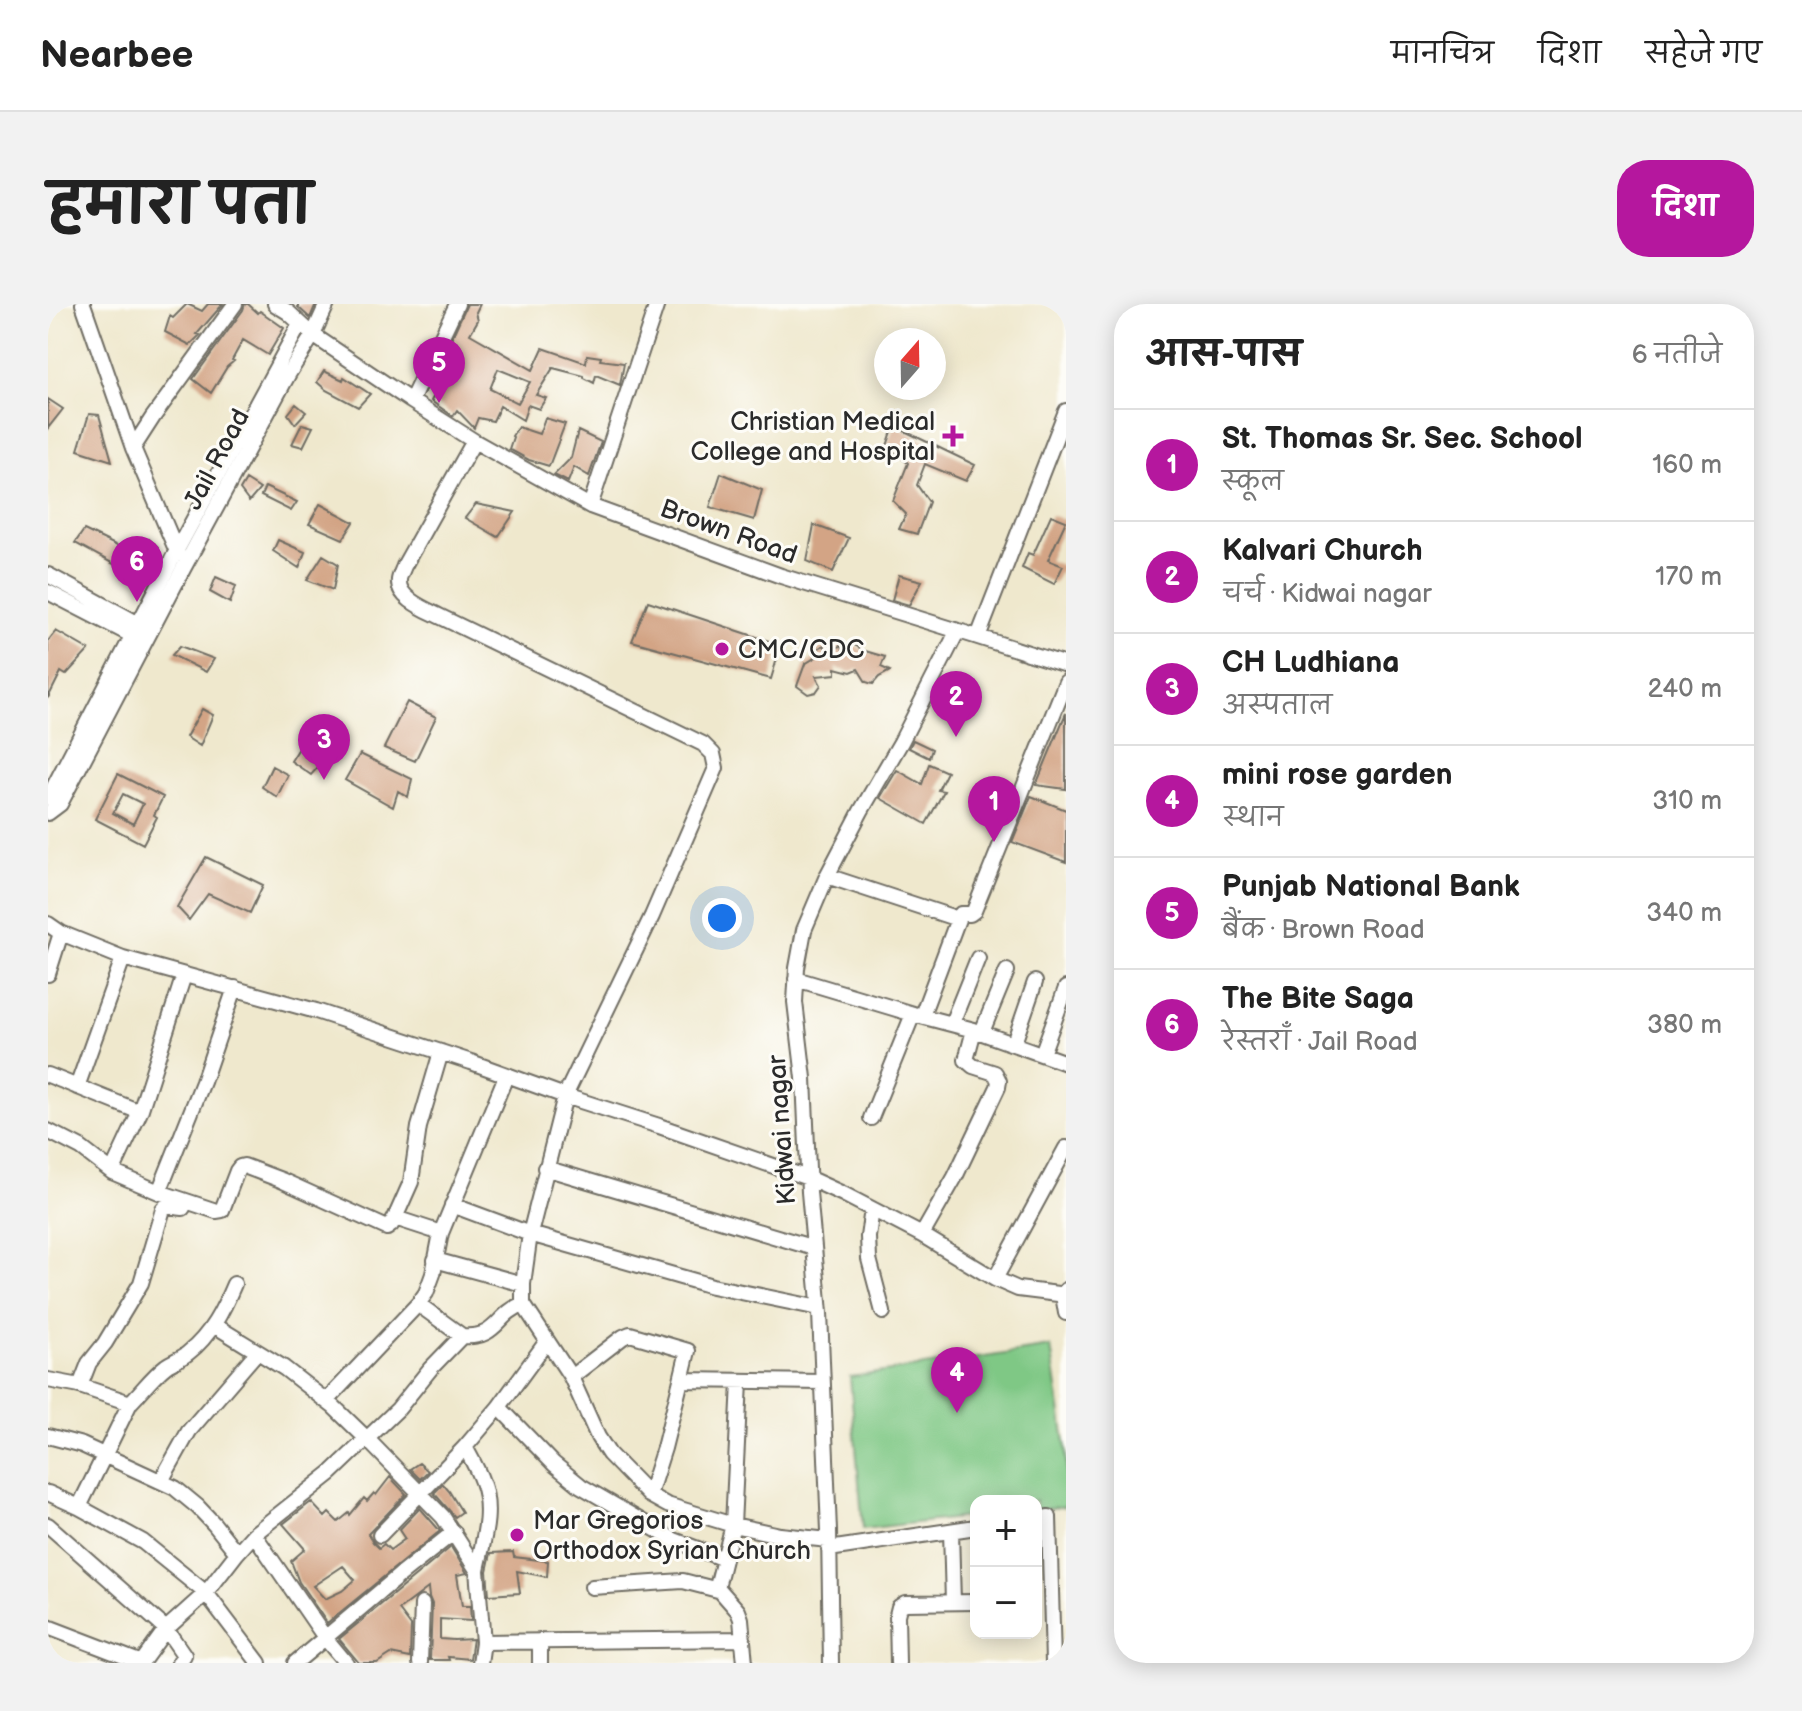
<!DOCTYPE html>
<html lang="hi">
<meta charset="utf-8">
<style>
body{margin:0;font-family:"Balsamiq Sans","Playpen Sans Deva",sans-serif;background:#f2f2f2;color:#222}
.controls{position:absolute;right:24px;bottom:24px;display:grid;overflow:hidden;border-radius:16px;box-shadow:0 4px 20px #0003}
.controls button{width:72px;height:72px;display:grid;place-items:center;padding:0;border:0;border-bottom:2px solid #e0e0e0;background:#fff;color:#222;font:40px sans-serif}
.compass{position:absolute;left:826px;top:24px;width:72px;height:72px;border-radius:50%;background:#fff;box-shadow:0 4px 20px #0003;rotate:20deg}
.you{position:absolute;left:674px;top:614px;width:28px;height:28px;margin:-20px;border:6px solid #fff;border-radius:50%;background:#1a73e8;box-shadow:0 0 0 12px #1a73e833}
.badge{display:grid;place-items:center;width:52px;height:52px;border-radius:50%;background:#b5179e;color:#fff;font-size:26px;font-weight:700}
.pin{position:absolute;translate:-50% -66px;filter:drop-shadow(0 2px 4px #0008)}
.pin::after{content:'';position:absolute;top:42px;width:28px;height:24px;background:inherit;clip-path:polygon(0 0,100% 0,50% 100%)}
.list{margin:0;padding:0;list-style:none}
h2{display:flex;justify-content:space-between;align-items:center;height:104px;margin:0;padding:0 32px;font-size:34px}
h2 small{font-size:26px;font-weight:400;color:#767676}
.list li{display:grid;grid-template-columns:52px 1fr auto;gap:24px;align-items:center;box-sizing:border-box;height:112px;padding:0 32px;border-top:2px solid #e0e0e0}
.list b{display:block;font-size:30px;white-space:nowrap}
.list p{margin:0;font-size:26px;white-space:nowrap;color:#767676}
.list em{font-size:26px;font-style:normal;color:#767676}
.map{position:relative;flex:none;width:1018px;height:1359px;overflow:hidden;border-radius:32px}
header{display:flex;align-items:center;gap:48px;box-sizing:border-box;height:112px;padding:0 40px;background:#fff;border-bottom:2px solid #e0e0e0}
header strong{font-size:38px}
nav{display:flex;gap:44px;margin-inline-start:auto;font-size:28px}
.intro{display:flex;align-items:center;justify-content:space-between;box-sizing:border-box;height:192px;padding:0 48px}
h1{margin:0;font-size:56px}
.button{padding:20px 36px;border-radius:32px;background:#b5179e;color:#fff;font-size:28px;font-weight:700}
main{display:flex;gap:48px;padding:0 48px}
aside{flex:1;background:#fff;border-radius:32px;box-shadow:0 4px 20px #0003}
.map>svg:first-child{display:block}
.green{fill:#7fc885;stroke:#557a58;stroke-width:2}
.building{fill:#d3a485;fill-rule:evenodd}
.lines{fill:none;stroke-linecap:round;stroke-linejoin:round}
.minor-casing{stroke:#706d64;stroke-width:18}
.minor{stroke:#fff;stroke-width:14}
.poi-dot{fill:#b5179e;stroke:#fdfcf7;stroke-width:3}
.labels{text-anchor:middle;stroke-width:6;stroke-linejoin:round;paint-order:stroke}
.poi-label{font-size:26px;fill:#2b2b2b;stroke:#fdfcf7;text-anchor:start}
.street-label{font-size:26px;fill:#2b2b2b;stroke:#fdfcf7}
</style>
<header>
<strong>Nearbee</strong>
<nav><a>मानचित्र</a><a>दिशा</a><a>सहेजे गए</a></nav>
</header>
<div class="intro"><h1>हमारा पता</h1><a class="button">दिशा</a></div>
<main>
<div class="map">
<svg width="1018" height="1359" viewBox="0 0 1018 1359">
<rect width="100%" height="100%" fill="#fdfcf7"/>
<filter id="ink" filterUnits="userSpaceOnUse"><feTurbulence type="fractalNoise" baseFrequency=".0125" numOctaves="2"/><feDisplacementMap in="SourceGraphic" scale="16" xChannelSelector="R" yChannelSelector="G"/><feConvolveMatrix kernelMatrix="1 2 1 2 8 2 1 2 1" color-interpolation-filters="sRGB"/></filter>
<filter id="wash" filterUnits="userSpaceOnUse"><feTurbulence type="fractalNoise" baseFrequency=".006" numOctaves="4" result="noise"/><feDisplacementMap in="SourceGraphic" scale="32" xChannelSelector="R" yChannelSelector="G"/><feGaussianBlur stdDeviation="1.8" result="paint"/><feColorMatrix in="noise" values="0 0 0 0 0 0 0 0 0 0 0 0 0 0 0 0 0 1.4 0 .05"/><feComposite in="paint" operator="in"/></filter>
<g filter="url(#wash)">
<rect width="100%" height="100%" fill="#efe8cd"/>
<path class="green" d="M 1003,1043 L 1018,1145 L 1018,1202 L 988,1206 L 988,1197 L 928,1197 L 928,1212 L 815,1225 L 802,1073 Z"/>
<g id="blocks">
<path class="building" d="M 139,0 L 154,7 L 160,0 L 175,0 L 149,30 L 152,31 L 142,41 L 117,28 L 122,12 L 125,14 Z
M 197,0 L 200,0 L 210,9 L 212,7 L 236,24 L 220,51 L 195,36 L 184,56 L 186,57 L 179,63 L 163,89 L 145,75 L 195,6 Z
M 250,0 L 268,0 L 262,14 L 250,3 Z
M 419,0 L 432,0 L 428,8 L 430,16 L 422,30 L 485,66 L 495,44 L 538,59 L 539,51 L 553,53 L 552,56 L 576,59 L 572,81 L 548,71 L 546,79 L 536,74 L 536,72 L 505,64 L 488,91 L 498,94 L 491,105 L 480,101 L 475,116 L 452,102 L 445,117 L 430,114 L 426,124 L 409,106 L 405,112 L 383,97 L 410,48 L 399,44 ZM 450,65 L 482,78 L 470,99 L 442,85 Z
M 276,67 L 295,76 L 296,73 L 322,90 L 310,103 L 278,86 L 269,78 Z
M 0,95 L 15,105 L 0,124 Z
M 248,100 L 258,108 L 247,120 L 240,110 Z
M 41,110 L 51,111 L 64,157 L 30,146 Z
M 497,114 L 517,120 L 501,162 L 481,156 L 461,145 L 465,133 L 464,132 L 470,123 L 491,130 Z
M 254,120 L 265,123 L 255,143 L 244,140 Z
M 846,122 L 927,161 L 918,177 L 877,160 L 869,181 L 881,198 L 869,230 L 851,225 L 858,210 L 845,197 L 860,159 L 839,142 Z
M 530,127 L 553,138 L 541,172 L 526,163 L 520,178 L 506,171 L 523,154 Z
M 673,169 L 714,186 L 706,216 L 662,203 Z
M 198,176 L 212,185 L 201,198 L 192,186 Z
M 217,183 L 249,198 L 243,207 L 213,192 Z
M 272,200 L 306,218 L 295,235 L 261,220 Z
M 428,200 L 467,208 L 450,233 L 417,214 Z
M 1003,211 L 1018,217 L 1000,256 L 1015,262 L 1006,280 L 974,264 L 980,249 L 985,251 Z
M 766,221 L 801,234 L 785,268 L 759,257 Z
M 36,226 L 88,251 L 101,235 L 110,243 L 95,276 L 27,239 Z
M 230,236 L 257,248 L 251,264 L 225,247 Z
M 275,251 L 290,260 L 285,286 L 259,276 Z
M 851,271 L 874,277 L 861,301 L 844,296 Z
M 168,273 L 188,282 L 182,299 L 162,288 Z
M 600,297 L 733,341 L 723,375 L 584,337 Z
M 8,327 L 41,346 L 18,371 L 13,368 L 0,394 L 0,337 Z
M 803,339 L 814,345 L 814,346 L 837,353 L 833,363 L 842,367 L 831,373 L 825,380 L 818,378 L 810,365 L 803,368 L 788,364 L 788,370 L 768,372 L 773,381 L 768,388 L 760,390 L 749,382 L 757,360 L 768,353 L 766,347 L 776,341 L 780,347 L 792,342 L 798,348 Z
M 132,342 L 166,355 L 158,368 L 124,351 Z
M 359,398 L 388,413 L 367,457 L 336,444 Z
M 154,405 L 165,411 L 152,442 L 138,433 Z
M 1018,409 L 1018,485 L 988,481 Z
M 865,436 L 884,445 L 881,454 L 861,444 Z
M 253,441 L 279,453 L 263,471 L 243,457 Z
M 312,450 L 364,475 L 360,493 L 350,487 L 345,503 L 297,476 Z
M 881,460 L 899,468 L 890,486 L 896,487 L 878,520 L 832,494 L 849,466 L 874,480 Z
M 224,462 L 240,471 L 229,493 L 214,483 Z
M 70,470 L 115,493 L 106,511 L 109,513 L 95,540 L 47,515 ZM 75,490 L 95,500 L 85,520 L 65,509 Z
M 983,492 L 1018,506 L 1018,558 L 964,538 Z
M 158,553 L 215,581 L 202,609 L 160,590 L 141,616 L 129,603 Z
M 371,1159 L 380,1167 L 372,1175 L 362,1165 Z
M 342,1173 L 358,1190 L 320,1230 L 325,1238 L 331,1244 L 336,1240 L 342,1246 L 357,1235 L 351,1226 L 372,1204 L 392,1227 L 279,1319 L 251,1278 L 243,1257 L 257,1245 L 235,1220 L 263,1198 L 277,1213 L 281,1209 L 290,1218 L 301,1209 L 302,1211 L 316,1194 L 319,1197 L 326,1189 L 328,1191 ZM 295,1262 L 307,1276 L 294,1287 L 277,1295 L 265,1282 Z
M 395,1180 L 401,1187 L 414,1208 L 407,1213 L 386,1189 Z
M 403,1243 L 419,1269 L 409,1271 L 414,1302 L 422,1302 L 423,1317 L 392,1315 L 392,1335 L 406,1336 L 425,1335 L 422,1355 L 400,1353 L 401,1356 L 382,1356 L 384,1300 L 381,1293 L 380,1284 L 351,1306 L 363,1322 L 362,1354 L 343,1350 L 329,1359 L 311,1359 L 291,1335 Z
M 465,1248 L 466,1253 L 500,1257 L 499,1273 L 469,1267 L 472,1289 L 441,1291 L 439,1267 L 443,1249 Z"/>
</g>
</g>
<g filter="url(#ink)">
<use href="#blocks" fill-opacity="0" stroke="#706d64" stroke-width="2"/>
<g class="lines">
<g class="minor-casing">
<path id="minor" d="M 35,0 L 85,144 L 130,250
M 227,0 L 240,8 L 265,31 L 363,97 L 426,137 L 542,202 L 733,272 L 930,333 L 1018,107
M 363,97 L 409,0
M 426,137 L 356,262 C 355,265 351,273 351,276 C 349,294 377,305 391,312 L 655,440 L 665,450 L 668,464 L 604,612 L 517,792 L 482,930 L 475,980 L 475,1000 L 523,1073 L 550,1133 L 561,1150 L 601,1191 L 619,1201 L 685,1221 L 732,1231 L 781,1236
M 85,144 L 105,113 L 187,0
M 542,202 L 609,0
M 0,271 L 98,324
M 0,288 L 93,336
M 930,333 L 1018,361
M 0,494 L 129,246 L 252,20
M 0,509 L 12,500 L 135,265 L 241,69 L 265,31 L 279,0
M 779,572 L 910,615
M 0,620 L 13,629 L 75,654 L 268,707 L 423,758 L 517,792 L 611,822 L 760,874 L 795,890 L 874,931 L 947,975 L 970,985 L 1018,991
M 0,670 L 13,629
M 748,675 L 865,710 L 926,726 L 1018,759
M 874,711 L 910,615 L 913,610 L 922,610 L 926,607 L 1018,378
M 904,719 L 930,654
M 934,728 L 959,667
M 966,739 L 987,678
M 994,750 L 1018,684
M 0,771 L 92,808 L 136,671
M 29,783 L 75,654
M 823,814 L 865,710
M 0,827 L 33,844 L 64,868 L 111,888 L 168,907 L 174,906 L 189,867 L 192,863 L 196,862 L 233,876 L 339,924 L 343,921 L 347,914 L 393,929
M 497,864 L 766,944
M 64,868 L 92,808
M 111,888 L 155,778 L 187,684
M 404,901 L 482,930 L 664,982 L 771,1004
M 824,905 L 820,933 L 821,955 L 835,1008
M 347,914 L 363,878 L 371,823 L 393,748
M 874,931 L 907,873 L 950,783 L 951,777 L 947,769 L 925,762 L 918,756 L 926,726
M 387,956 L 475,980
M 947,975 L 1018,844
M 1018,986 L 1015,991 L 1018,1009
M 370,1000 L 414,1032
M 166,1021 L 236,1064 L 286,1103 L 319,1135 L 395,1213 L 429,1266 L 435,1338 L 432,1359
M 523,1073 L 575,1033 L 582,1030 L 640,1047 L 633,1076
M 0,1076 L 32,1082 L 82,1099 C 94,1087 105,1072 118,1062 C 125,1057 133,1055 140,1049 C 163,1031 175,1006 186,980
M 32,1082 L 41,1059 L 57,1039 L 93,979 L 115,905 L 118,902 L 135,904
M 278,1097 L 370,1000 L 378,989 L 385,970 L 393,929 L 458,772
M 451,1103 L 506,1160 L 533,1182 L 626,1236 L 676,1255 L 669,1283 L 690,1307 L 693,1315 L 697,1359
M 0,1132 L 34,1141 L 127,1184 L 150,1203 L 166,1220 L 189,1249
M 417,1143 C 423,1154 430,1166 434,1178 C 445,1207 435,1237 429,1266
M 113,1177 L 141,1127 L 209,1048
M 0,1189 L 31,1203 L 95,1238 L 158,1289 L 211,1359
M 601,1191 L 616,1144 L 633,1076 L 774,1078
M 31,1203 L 82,1099
M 988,1215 L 1001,1213 L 1005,1359
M 0,1221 L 118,1325 L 136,1351 L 131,1359
M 903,1227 L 905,1298
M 206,1230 L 278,1335 L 298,1359
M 332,1231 L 417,1143 L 451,1103 L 499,1037
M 781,1245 L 928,1223
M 676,1255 L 685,1221 L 692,1078
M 544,1283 L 635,1277 L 670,1286
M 0,1323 L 94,1359
M 435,1338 L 695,1335
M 94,1358 L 118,1325 L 158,1289 L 189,1249 L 206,1230 L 283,1169 L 350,1105 L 383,1064 L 414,1032 C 450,1035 447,1011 475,1000
M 247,1359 L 352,1271 L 406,1228
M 372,1359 L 374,1300
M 492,1359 L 492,1337
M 783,1359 L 781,1227 L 772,1009 L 761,888 L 756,774 L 747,698 L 749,664 L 756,626 L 779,572 L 813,507 L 853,438 L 909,328
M 850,1359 L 849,1311 L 851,1303 L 857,1299 L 928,1298"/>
</g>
<use href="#minor" class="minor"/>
</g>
</g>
<g class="poi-dot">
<path d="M901 120h8v8h8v8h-8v8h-8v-8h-8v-8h8z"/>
<circle cx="674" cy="345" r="8"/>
<circle cx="469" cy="1231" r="8"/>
</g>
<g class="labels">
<g class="poi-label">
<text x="887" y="126" text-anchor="end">Christian Medical<tspan x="887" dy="30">College and Hospital</tspan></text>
<text x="690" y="354">CMC/CDC</text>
<text x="485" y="1225">Mar Gregorios<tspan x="485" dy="30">Orthodox Syrian Church</tspan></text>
</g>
<g class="street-label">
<text transform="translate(168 155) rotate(-62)" y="9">Jail Road</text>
<text transform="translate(681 227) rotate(20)" y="9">Brown Road</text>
<text transform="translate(733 826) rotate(-94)" y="9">Kidwai nagar</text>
</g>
</g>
</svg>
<div class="controls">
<button>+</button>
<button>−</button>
</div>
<svg class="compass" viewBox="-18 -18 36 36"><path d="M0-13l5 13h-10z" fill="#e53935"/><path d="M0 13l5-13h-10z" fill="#767676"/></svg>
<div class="you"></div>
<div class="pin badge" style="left:946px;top:538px">1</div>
<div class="pin badge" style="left:908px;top:433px">2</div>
<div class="pin badge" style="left:276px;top:476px">3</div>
<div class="pin badge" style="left:909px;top:1109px">4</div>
<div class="pin badge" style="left:391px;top:99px">5</div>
<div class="pin badge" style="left:89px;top:298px">6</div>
</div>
<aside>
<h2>आस-पास<small>6 नतीजे</small></h2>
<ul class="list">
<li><span class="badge">1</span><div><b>St. Thomas Sr. Sec. School</b><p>स्कूल</p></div><em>160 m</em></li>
<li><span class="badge">2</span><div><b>Kalvari Church</b><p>चर्च · Kidwai nagar</p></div><em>170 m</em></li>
<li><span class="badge">3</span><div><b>CH Ludhiana</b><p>अस्पताल</p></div><em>240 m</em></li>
<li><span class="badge">4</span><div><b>mini rose garden</b><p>स्थान</p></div><em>310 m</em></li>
<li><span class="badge">5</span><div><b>Punjab National Bank</b><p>बैंक · Brown Road</p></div><em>340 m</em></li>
<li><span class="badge">6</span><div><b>The Bite Saga</b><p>रेस्तराँ · Jail Road</p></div><em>380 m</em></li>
</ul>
</aside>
</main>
